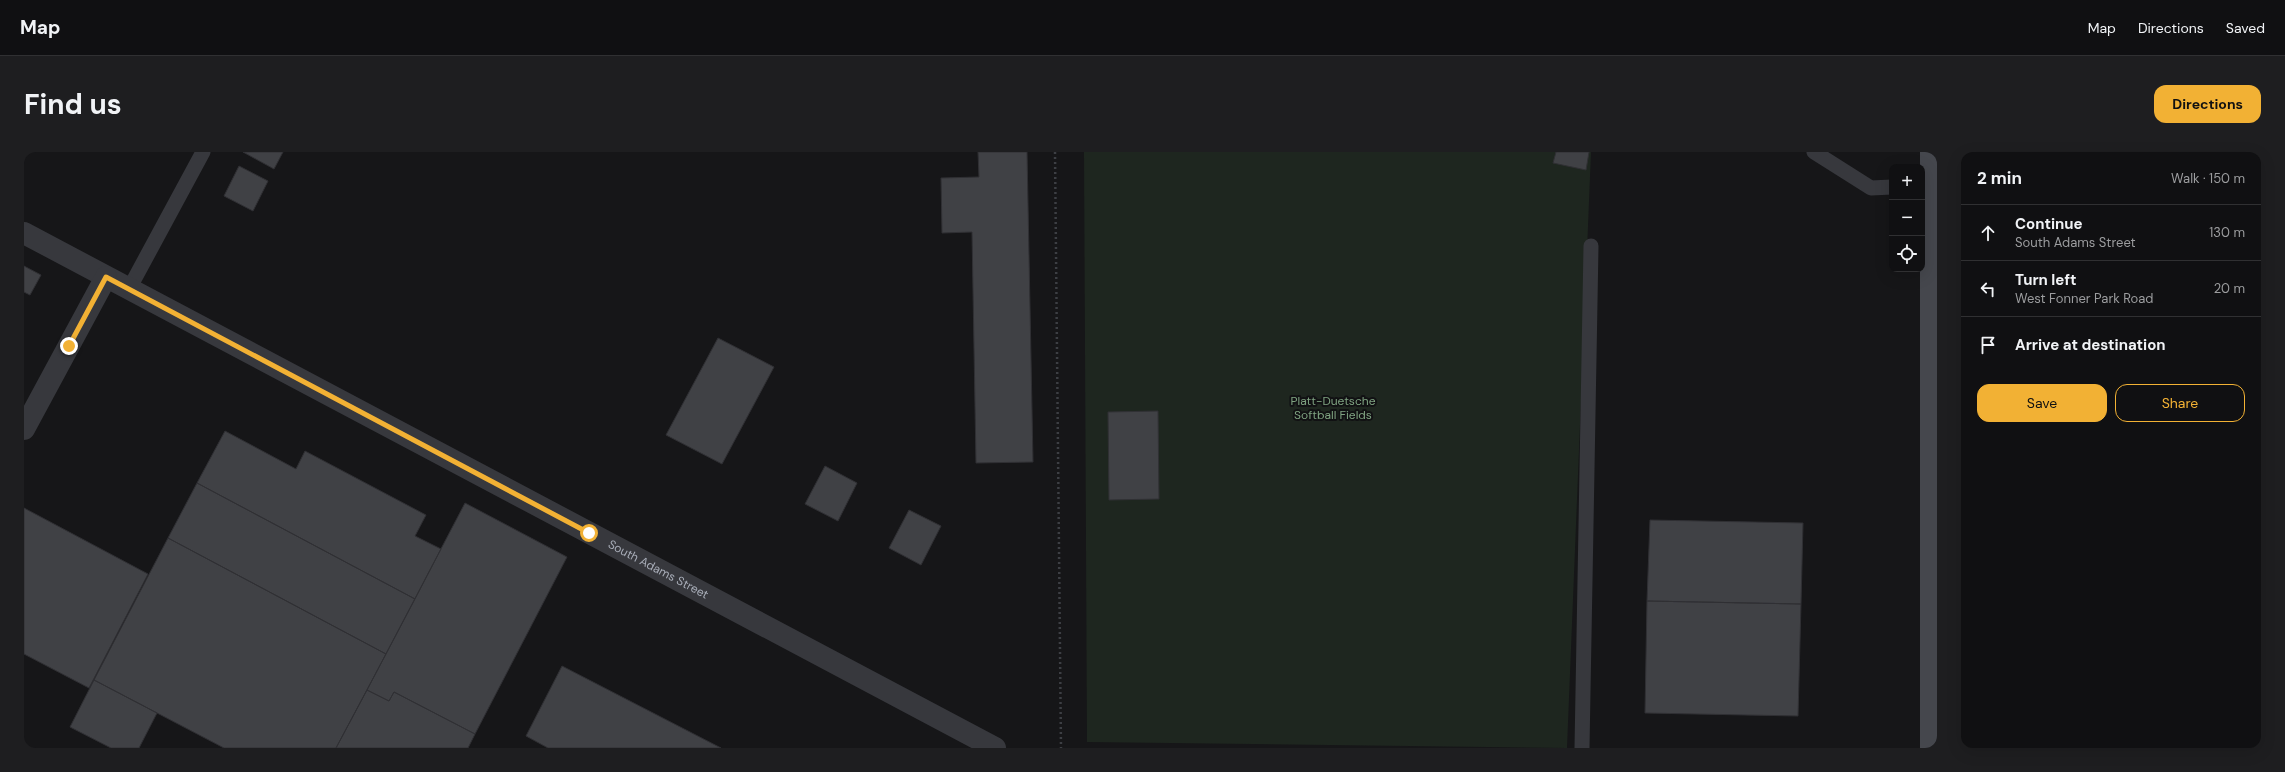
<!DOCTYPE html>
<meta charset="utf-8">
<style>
body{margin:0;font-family:"DM Sans",sans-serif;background:#1e1e20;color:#f1f3f6}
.controls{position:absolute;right:12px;top:12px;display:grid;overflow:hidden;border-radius:8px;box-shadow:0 4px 16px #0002}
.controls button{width:36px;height:36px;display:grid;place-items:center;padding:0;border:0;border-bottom:1px solid #303032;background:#101012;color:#f1f3f6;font:20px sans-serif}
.stop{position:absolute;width:12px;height:12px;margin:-9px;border:3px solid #f2b134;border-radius:50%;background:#fff}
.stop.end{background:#f2b134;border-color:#fff;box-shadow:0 1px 4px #0008}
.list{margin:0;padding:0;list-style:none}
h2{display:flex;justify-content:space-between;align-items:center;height:52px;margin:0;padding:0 16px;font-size:17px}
h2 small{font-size:13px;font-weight:400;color:#9c9d9f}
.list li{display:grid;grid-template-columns:26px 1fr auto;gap:12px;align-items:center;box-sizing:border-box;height:56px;padding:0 16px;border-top:1px solid #303032}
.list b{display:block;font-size:15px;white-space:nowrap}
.list p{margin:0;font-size:13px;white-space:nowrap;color:#9c9d9f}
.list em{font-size:13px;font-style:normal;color:#9c9d9f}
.actions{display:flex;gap:8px;padding:12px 16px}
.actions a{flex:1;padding:9px 0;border:1px solid #f2b134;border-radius:12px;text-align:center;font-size:14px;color:#f2b134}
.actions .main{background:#f2b134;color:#111}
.icon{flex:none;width:22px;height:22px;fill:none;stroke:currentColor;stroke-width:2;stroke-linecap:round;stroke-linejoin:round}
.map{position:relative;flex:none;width:1913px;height:596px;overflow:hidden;border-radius:12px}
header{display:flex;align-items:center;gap:24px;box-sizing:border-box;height:56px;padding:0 20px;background:#101012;border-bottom:1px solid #303032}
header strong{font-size:19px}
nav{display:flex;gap:22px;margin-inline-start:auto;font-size:14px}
.intro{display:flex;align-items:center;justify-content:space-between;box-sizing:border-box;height:96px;padding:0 24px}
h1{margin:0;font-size:28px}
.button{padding:10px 18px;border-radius:12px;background:#f2b134;color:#111;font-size:14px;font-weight:700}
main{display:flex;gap:24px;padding:0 24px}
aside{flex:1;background:#101012;border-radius:12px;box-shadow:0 4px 16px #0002}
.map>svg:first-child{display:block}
.green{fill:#1e261f}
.building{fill:#404145;stroke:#303034}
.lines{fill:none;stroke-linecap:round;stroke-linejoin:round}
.path{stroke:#3d3f44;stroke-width:2.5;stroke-dasharray:2 3;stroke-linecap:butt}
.service{stroke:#37383d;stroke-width:15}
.tertiary{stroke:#37383d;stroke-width:22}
.secondary{stroke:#45474d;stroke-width:22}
.route{stroke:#f2b134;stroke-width:5}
.labels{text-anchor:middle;stroke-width:4;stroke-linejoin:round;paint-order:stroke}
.park-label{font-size:12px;fill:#7fa381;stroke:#111113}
.street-label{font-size:12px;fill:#a8adb8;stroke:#111113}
</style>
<header>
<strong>Map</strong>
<nav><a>Map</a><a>Directions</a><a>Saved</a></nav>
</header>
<div class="intro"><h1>Find us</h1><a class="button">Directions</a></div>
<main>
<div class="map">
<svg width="1913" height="596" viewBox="0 0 1913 596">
<rect width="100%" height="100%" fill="#161618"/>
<path class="green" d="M 1060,0 L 1567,0 L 1543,596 L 1063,590 Z"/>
<path class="building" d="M 219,0 L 259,0 L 250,17 Z
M 954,0 L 1003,0 L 1009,310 L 952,311 L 948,80 L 918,81 L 917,26 L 955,25 Z
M 1532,0 L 1565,0 L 1562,18 L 1529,11 Z
M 215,14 L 244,29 L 229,59 L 200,44 Z
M 0,114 L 17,123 L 6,143 L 0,140 Z
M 694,186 L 750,215 L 698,312 L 642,283 Z
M 1134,259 L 1135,347 L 1085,348 L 1084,260 Z
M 201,279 L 272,317 L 281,299 L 402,363 L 391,384 L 417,397 L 391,447 L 173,331 Z
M 801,314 L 833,331 L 814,369 L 781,352 Z
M 173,331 L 391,447 L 362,502 L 144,386 Z
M 441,351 L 543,405 L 451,582 L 370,540 L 365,549 L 343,538 Z
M 0,356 L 124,422 L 65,536 L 0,502 Z
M 885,358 L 917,374 L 897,413 L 865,396 Z
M 1626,368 L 1779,371 L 1777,452 L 1623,449 Z
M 144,386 L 362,502 L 312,596 L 200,596 L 70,528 Z
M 1623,449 L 1777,452 L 1774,564 L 1621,561 Z
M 538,514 L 697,596 L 524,596 L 502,584 Z
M 70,528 L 133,561 L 115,596 L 87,596 L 46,575 Z
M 343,538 L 365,549 L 370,540 L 451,582 L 444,596 L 312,596 Z"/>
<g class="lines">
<path class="path" d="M 1031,0 L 1037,596"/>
<path class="service" d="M 1790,0 L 1847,36 L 1868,35
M 105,137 L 179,0
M 1558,596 L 1567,94"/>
<g class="tertiary">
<path id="s1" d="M 0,81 L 971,596"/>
<path d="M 0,277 L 82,125"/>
</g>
<path class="secondary" d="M 1907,0 L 1907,596"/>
</g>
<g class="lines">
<path class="route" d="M 45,194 L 82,125 L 565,381"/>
</g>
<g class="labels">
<g class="park-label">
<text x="1309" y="253">Platt-Duetsche<tspan x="1309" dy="14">Softball Fields</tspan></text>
</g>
<g class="street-label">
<text dy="4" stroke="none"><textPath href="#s1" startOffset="718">South Adams Street</textPath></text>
</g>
</g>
</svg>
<div class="controls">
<button>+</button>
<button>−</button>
<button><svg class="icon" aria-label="locate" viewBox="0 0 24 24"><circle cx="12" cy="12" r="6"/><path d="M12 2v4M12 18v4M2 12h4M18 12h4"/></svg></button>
</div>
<div class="stop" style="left:565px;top:381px"></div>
<div class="stop end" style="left:45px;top:194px"></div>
</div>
<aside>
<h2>2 min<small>Walk · 150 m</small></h2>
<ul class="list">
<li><svg class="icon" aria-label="ahead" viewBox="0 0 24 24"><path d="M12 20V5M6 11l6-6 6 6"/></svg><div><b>Continue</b><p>South Adams Street</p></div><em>130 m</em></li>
<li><svg class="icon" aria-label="left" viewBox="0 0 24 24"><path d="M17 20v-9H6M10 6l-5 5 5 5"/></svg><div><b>Turn left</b><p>West Fonner Park Road</p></div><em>20 m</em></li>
<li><svg class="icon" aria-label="arrive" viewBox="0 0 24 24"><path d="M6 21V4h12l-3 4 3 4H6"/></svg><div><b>Arrive at destination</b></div></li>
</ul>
<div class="actions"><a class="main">Save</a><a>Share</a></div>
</aside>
</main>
